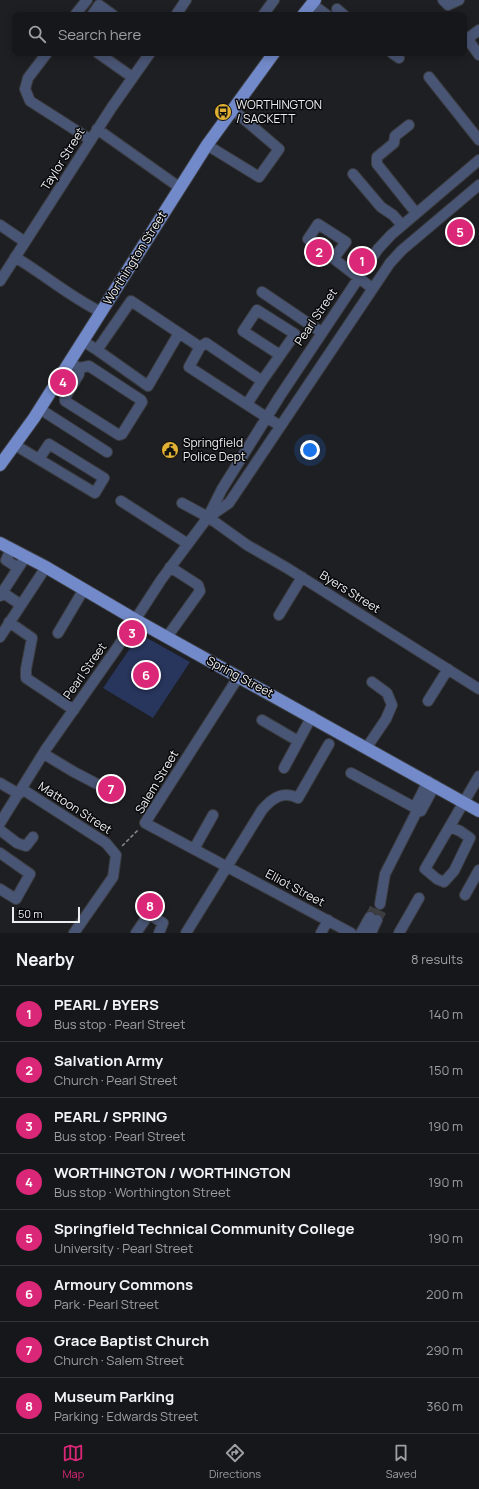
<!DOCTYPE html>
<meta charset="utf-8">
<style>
body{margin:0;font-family:Manrope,sans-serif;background:#232427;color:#f1f3f6}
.scale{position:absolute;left:12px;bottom:10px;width:68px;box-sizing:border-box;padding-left:4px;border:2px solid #ecedef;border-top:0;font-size:11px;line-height:14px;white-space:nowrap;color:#ecedef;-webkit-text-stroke:3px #09090b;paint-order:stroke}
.you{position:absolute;left:310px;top:450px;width:14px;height:14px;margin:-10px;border:3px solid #fff;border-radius:50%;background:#1a73e8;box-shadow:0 0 0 6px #1a73e833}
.badge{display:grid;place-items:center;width:26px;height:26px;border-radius:50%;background:#db2777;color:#fff;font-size:13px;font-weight:700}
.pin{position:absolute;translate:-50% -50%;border:2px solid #fff;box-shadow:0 1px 4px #0006}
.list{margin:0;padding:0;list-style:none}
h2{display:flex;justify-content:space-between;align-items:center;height:52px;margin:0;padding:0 16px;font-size:17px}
h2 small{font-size:13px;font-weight:400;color:#9e9fa2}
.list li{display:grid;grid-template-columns:26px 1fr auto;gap:12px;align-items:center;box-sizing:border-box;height:56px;padding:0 16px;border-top:1px solid #353639}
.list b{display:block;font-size:15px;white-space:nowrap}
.list p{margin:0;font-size:13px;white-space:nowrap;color:#9e9fa2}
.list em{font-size:13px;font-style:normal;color:#9e9fa2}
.icon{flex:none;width:22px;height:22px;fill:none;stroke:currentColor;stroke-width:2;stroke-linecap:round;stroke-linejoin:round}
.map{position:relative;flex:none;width:479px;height:933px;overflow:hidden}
.search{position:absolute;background:#16171a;box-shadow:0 2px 10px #0003;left:12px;right:12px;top:12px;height:44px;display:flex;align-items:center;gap:10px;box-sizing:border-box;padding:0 14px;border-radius:8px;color:#9e9fa2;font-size:15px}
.sheet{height:500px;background:#16171a}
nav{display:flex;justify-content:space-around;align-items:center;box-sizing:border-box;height:56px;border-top:1px solid #353639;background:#16171a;font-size:11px;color:#9e9fa2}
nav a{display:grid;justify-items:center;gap:2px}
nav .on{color:#db2777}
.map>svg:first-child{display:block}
.green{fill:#28355c}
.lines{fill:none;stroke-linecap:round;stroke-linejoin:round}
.minor-tunnel{stroke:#3d3e42;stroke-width:10;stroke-dasharray:10 5;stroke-linecap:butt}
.minor-casing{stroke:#3b3c40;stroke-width:12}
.major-casing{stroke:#3b3c40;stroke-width:14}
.path{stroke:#8a8b8e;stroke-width:1.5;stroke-dasharray:4 2;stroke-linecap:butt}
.minor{stroke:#495574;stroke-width:10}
.major{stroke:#728ac9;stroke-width:12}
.labels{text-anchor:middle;stroke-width:3;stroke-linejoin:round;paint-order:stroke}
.poi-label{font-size:12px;fill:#ecedef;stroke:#09090b;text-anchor:start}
.street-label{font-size:12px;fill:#ecedef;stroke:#09090b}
</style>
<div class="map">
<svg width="479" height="933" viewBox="0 0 479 933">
<rect width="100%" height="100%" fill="#1e1f23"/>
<path class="green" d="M 137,638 L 147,638 L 190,662 L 153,718 L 103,688 Z"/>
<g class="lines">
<path class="minor-tunnel" d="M 370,917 L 376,905
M 377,920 L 383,908"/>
<g class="minor-casing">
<path id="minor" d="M 443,0 L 448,5 L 459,0
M 312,4 L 327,15
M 337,9 L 344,15
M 75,15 L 87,0
M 92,15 L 99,5 L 113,15
M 176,15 L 186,0
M 263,15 L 274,0
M 479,30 L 471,36 L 469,41 L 479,55
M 47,53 L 28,78 L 25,89 L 30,101 L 91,140
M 98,53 L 132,77
M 392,53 L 399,58
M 429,77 L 479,140
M 409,125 L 395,136 L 394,143 L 377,157 L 377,164 L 416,213
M 97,129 L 179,187
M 207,145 L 259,177 L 279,149 L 232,109
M 353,174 L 381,207 L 393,215 L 402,225
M 0,225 L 25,242
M 15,257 C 45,275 70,297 101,312
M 334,258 L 346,242 L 318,224 L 308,239 L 372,288
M 0,281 L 112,107 L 150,53
M 262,292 L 321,332
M 83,341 L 97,350 L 131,301 L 200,347 L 189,367 L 280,426
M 200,347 L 206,343 L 262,381 L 295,334 L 257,310 L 243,331 L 280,355
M 97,350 L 148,386 L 179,333
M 69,362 L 79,368 L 89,366 L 141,400 L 142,402 L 122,434 L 119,435 L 65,401 L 65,398 L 79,374 L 79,368
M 247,404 L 262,381
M 40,409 L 107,452
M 15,445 L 95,493 L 104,478 L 49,444 L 39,459
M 121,501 L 188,544
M 182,503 L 208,517 L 247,545 L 287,568 L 479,689
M 210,516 L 229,503 L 390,263 L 402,250 L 479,185
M 11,549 L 6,560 L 18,568
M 2,592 L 21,605
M 0,596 L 26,556
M 279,615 L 302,577
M 9,622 L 32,638 L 26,669 L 26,678 L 74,710
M 58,633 L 84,589
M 0,637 L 46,567
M 167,637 L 200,591 L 198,585 L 170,567
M 239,676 L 145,823 L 351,933
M 428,701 L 448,669
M 262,720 L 298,741
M 367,747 L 386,719 L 392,705 L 387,693 L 372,682
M 44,754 L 74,772 L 97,784
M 284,768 L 312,716
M 351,773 L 421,811 L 435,785
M 0,783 L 19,794
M 22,789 L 106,843 L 116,855 L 113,877 L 74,933
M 415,807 L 428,781
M 0,823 L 46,749 L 117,648 L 161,580 L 208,517 L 222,489 L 280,396 L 378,249 L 391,235 L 479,160
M 450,827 L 460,831 L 470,838 L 454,871 L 444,882 L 437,879 L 425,869 L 479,776
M 0,830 L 17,843 L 26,846 L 33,837
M 194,849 L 213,815
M 0,853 L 30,874 L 16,899 L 0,889
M 465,895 L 479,870
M 380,904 L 385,874 L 418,809
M 136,933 L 149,914 L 163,923 L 159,933
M 186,933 L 262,810 C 273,797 283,791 298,798 L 329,744
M 321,933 L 328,920
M 361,933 L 370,917
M 371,933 L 377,920
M 399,933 L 419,898"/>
</g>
<g class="major-casing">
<path id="major" d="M 303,15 L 315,0
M 0,465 L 34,418 L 207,145 L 274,53
M 0,543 L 44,566 L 136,620 L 479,811"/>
</g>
<path class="path" d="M 122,846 L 139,829"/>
<use href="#minor" class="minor"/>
<use href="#major" class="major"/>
</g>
<defs>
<g id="bus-disc" transform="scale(0.9)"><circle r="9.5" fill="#dfb034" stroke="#09090b"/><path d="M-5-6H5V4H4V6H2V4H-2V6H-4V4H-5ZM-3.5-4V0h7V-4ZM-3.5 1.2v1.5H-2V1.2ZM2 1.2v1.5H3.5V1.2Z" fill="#111"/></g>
<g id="civic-disc" transform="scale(0.9)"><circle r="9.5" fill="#dfb034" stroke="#09090b"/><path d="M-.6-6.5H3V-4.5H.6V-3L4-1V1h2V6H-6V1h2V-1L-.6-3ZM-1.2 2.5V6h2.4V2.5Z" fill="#111"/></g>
</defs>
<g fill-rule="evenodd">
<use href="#bus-disc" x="223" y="112"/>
<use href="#civic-disc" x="170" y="450"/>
</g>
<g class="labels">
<g class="poi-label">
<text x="236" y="109">WORTHINGTON<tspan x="236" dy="14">/ SACKETT</tspan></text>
<text x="183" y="447">Springfield<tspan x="183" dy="14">Police Dept</tspan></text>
</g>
<g class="street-label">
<text transform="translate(63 159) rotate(-58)" y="4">Taylor Street</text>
<text transform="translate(135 258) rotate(-58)" y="4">Worthington Street</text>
<text transform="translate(316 317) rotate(-56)" y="4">Pearl Street</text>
<text transform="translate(350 592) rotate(32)" y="4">Byers Street</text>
<text transform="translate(85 671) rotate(-55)" y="4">Pearl Street</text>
<text transform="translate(240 677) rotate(28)" y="4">Spring Street</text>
<text transform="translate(157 782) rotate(-59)" y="4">Salem Street</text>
<text transform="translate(75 808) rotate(33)" y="4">Mattoon Street</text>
<text transform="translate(295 888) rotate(28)" y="4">Elliot Street</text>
</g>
</g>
</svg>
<div class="scale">50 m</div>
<div class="you"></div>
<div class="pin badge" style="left:362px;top:261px">1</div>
<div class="pin badge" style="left:319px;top:252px">2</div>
<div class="pin badge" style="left:132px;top:633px">3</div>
<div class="pin badge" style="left:63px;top:382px">4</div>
<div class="pin badge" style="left:460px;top:232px">5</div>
<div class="pin badge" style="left:146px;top:675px">6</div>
<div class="pin badge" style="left:111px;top:789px">7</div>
<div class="pin badge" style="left:150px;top:906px">8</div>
<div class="search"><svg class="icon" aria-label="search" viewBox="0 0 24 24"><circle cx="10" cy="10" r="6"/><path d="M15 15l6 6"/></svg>Search here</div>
</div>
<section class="sheet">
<h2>Nearby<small>8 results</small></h2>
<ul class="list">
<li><span class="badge">1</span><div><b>PEARL / BYERS</b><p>Bus stop · Pearl Street</p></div><em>140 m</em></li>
<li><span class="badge">2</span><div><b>Salvation Army</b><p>Church · Pearl Street</p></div><em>150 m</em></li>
<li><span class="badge">3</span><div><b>PEARL / SPRING</b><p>Bus stop · Pearl Street</p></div><em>190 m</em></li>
<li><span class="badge">4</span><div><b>WORTHINGTON / WORTHINGTON</b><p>Bus stop · Worthington Street</p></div><em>190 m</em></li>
<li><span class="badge">5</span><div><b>Springfield Technical Community College</b><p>University · Pearl Street</p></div><em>190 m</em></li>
<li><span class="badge">6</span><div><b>Armoury Commons</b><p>Park · Pearl Street</p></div><em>200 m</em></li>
<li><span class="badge">7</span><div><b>Grace Baptist Church</b><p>Church · Salem Street</p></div><em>290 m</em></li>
<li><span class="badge">8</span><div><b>Museum Parking</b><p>Parking · Edwards Street</p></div><em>360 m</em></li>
</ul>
</section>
<nav>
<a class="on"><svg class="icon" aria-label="map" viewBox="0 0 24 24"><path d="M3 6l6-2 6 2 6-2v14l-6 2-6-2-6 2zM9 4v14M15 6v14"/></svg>Map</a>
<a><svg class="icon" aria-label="directions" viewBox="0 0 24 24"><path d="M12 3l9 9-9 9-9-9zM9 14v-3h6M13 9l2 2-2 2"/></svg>Directions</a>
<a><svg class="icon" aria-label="saved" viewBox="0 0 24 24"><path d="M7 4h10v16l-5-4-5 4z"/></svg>Saved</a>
</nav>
